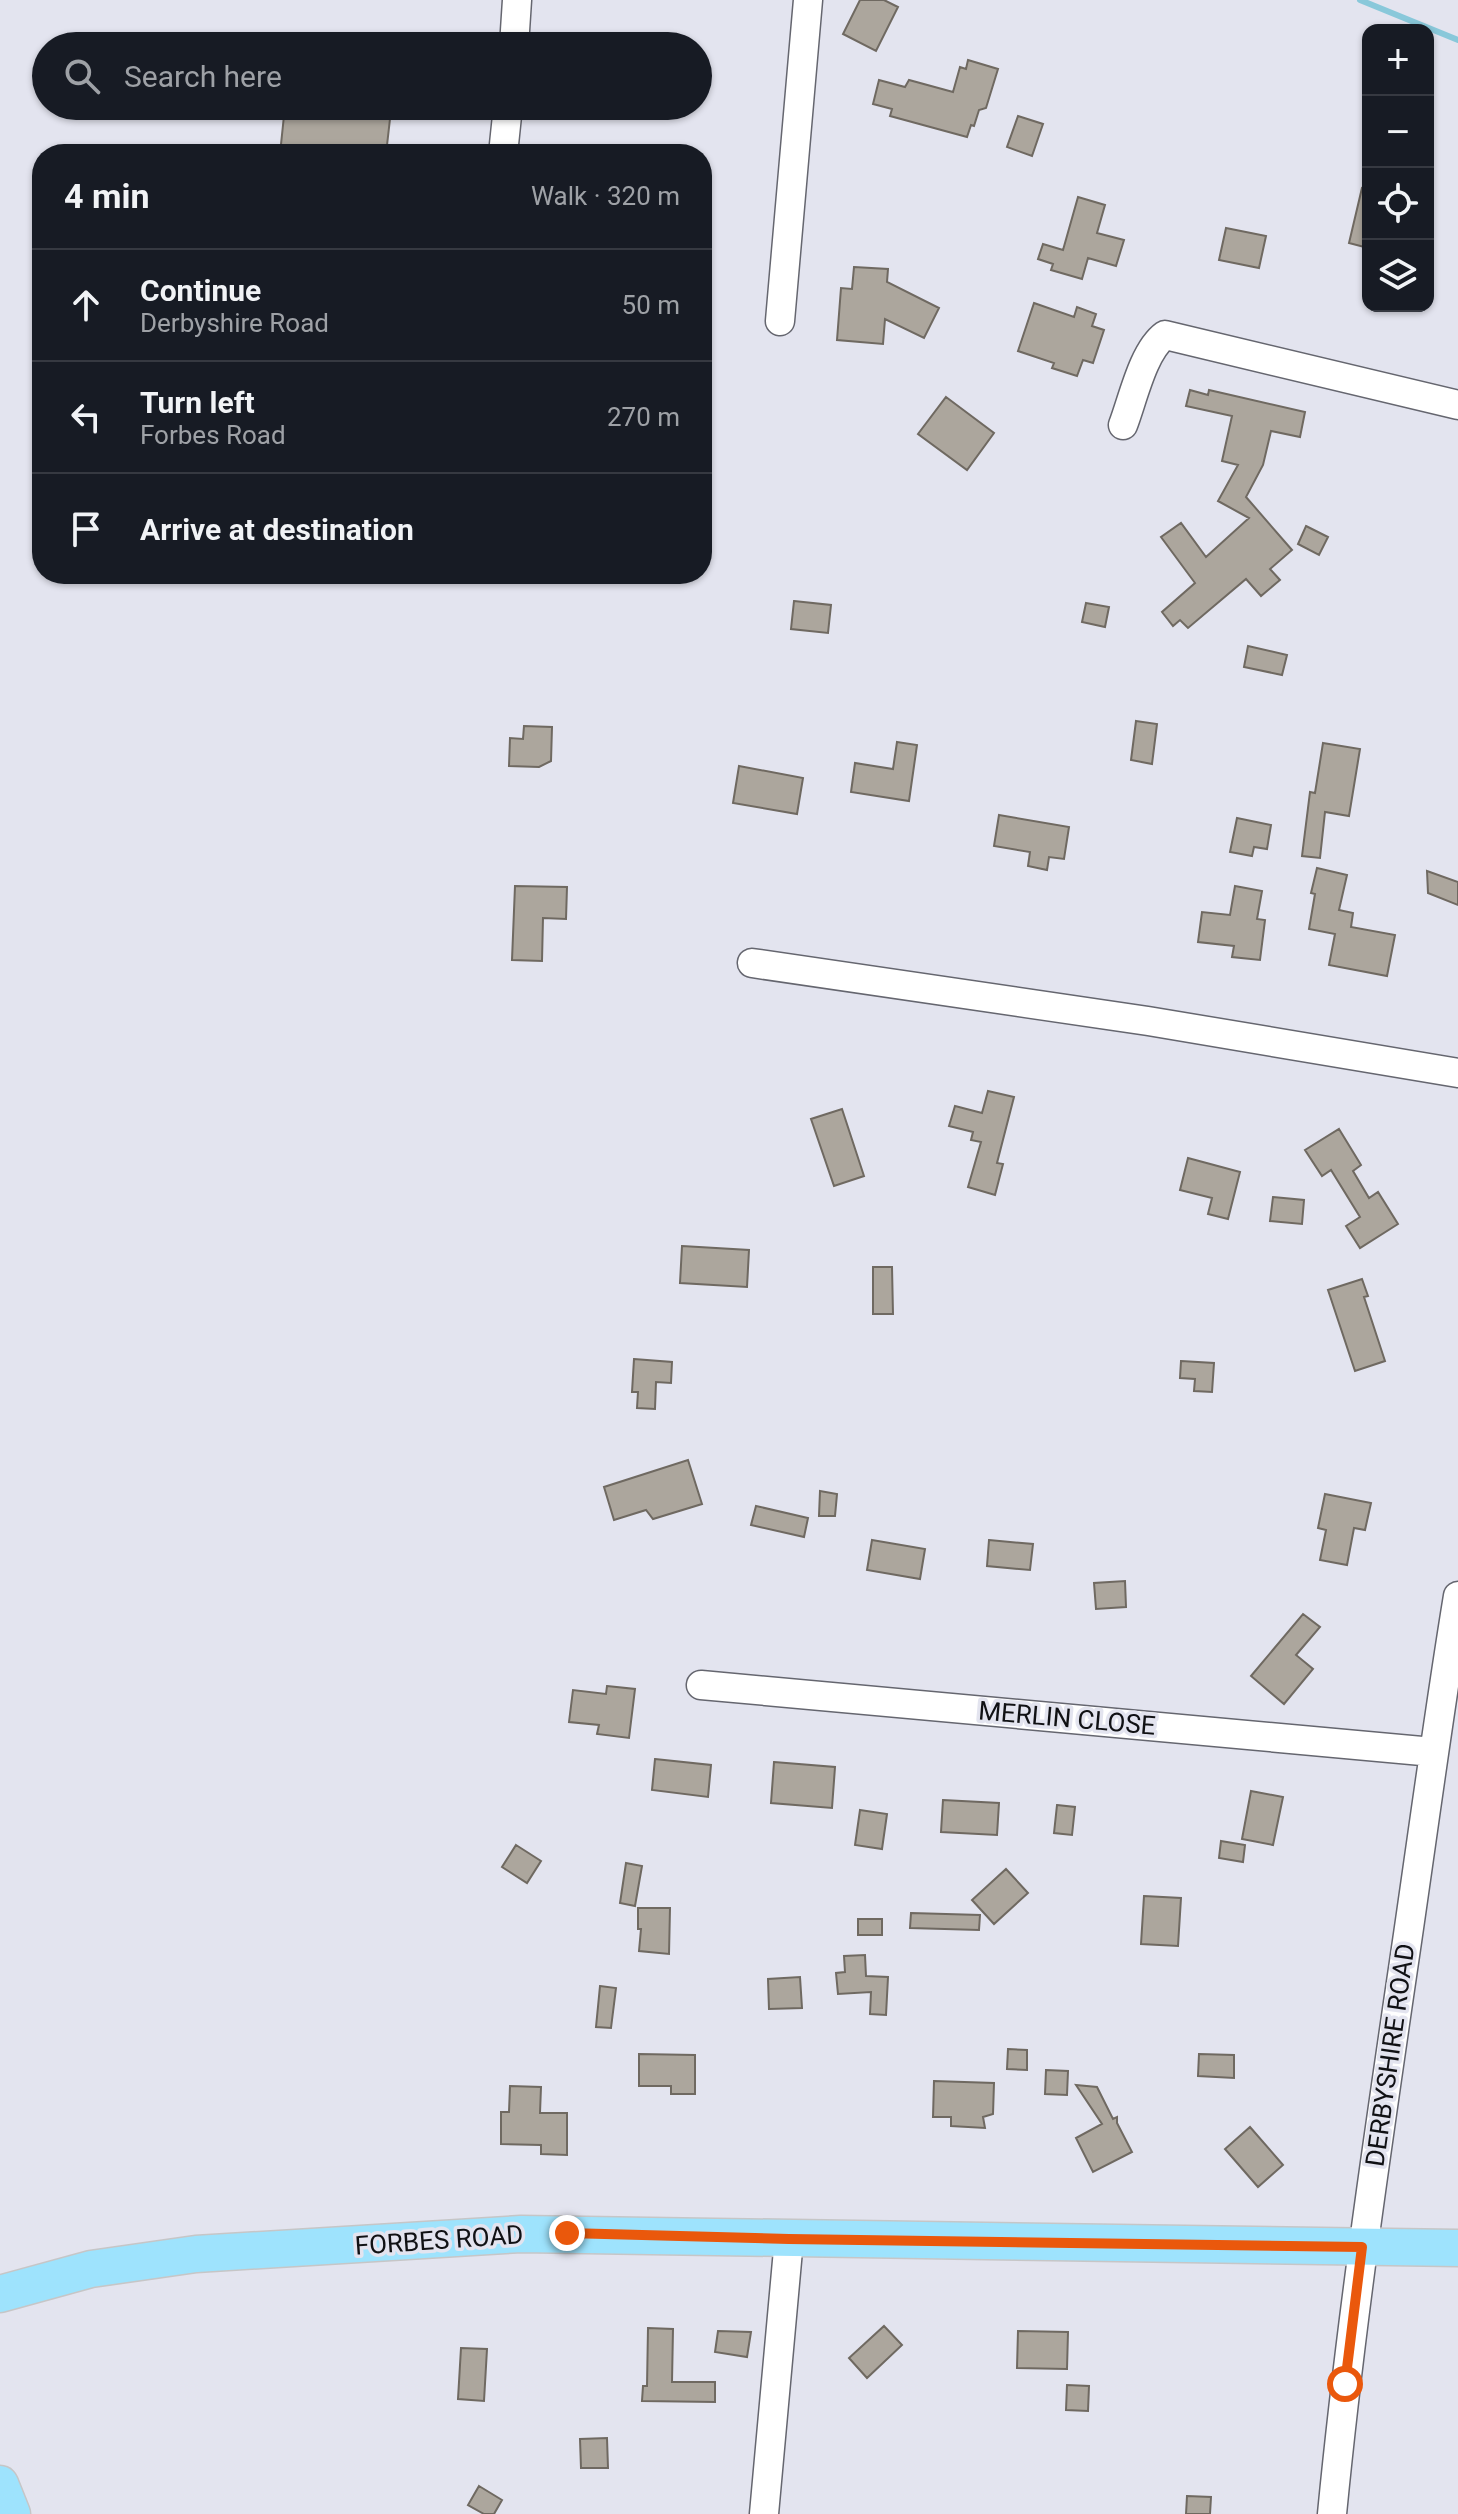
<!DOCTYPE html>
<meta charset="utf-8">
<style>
body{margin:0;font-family:Roboto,sans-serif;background:#20242c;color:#f1f3f6}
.controls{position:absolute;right:24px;top:24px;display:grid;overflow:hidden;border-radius:16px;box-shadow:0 2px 6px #0004}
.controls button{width:72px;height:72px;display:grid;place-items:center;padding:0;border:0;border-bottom:2px solid #363941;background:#171b24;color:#f1f3f6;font:40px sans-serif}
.stop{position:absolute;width:24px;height:24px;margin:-18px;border:6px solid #ea580c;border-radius:50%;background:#fff}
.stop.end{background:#ea580c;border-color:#fff;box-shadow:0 2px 8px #0008}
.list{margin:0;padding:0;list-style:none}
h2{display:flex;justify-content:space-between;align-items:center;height:104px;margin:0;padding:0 32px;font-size:34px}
h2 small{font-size:26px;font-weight:400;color:#9ea1a6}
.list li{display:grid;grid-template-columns:52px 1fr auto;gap:24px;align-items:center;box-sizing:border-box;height:112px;padding:0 32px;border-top:2px solid #363941}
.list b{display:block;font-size:30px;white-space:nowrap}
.list p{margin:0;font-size:26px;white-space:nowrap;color:#9ea1a6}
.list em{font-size:26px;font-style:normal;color:#9ea1a6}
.icon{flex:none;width:44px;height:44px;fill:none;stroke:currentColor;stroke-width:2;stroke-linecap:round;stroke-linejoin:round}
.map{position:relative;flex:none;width:1458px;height:2514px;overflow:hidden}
.search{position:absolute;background:#171b24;box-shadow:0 2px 6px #0004;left:32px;top:32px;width:680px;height:88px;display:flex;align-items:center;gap:20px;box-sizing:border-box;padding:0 28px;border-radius:44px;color:#9ea1a6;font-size:30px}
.panel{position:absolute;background:#171b24;box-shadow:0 2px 6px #0004;left:32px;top:144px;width:680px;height:440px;border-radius:32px}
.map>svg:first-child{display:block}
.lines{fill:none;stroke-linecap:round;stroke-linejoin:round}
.stream{stroke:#89c8da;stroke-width:6}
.building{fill:#aca69d;stroke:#6f6961;stroke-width:2}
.minor-casing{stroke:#65666f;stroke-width:31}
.major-casing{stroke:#c6c6c7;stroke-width:39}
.minor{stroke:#fff;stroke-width:28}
.major{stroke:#9ee3fd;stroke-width:36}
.route{stroke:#ea580c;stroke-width:10}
.labels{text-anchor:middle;stroke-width:7;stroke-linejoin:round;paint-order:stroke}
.street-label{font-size:26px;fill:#101114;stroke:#e3e4ef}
</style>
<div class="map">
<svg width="1458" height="2514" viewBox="0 0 1458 2514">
<rect width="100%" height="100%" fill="#e3e4ef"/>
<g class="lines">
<path class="stream" d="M 1360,0 L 1458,40"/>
</g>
<path class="building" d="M 860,0 L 884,0 L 898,7 L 876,51 L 843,34 Z
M 968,60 L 998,69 L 986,108 L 979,110 L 974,126 L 971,125 L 967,137 L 890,116 L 892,109 L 873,104 L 879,80 L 905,87 L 909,80 L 953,92 L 960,67 L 966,69 Z
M 285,106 L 356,106 L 391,110 L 386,154 L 280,154 Z
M 1018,116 L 1043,124 L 1032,156 L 1007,147 Z
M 1362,188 L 1368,189 L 1368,248 L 1349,243 Z
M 1078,197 L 1105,205 L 1097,233 L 1124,240 L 1116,266 L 1088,258 L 1082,279 L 1051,270 L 1053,264 L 1038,259 L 1043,244 L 1063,250 Z
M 1226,228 L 1266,236 L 1259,268 L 1219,260 Z
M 854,267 L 888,269 L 887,282 L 939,308 L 924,338 L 885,319 L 883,344 L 837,340 L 841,288 L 852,289 Z
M 1034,303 L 1074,317 L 1077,307 L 1096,314 L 1092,326 L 1104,330 L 1093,363 L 1083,360 L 1077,376 L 1052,368 L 1054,363 L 1018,351 Z
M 1190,390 L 1208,395 L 1209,390 L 1305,412 L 1300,437 L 1271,431 L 1263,465 L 1246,497 L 1292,550 L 1270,569 L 1280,580 L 1261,596 L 1246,579 L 1188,628 L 1180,620 L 1173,626 L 1162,612 L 1195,583 L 1161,537 L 1181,523 L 1206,557 L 1249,518 L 1218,501 L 1238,465 L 1222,461 L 1232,416 L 1186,406 Z
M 946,397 L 994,433 L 967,470 L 918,434 Z
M 1306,526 L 1328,537 L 1319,555 L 1298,544 Z
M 794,601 L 831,605 L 828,633 L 791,629 Z
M 1086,603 L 1109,607 L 1105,627 L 1082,622 Z
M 1248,646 L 1287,655 L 1282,675 L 1244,667 Z
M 1136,721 L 1157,724 L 1152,764 L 1131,760 Z
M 524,726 L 552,727 L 551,761 L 539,767 L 509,766 L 510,738 L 523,739 Z
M 897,742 L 917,745 L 909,801 L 851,792 L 855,763 L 893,769 Z
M 1323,743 L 1360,749 L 1349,816 L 1325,812 L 1320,858 L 1302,856 L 1310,792 L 1315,793 Z
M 739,766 L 803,778 L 797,814 L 733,803 Z
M 999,815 L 1069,827 L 1064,859 L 1049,857 L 1047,870 L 1028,866 L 1030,852 L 994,846 Z
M 1237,818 L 1271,825 L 1267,849 L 1254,847 L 1252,856 L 1230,852 Z
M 1317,868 L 1347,875 L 1339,910 L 1353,913 L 1351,927 L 1395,935 L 1387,976 L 1329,965 L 1335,934 L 1309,929 L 1315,894 L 1311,893 Z
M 1427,871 L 1458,882 L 1458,905 L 1428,893 Z
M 515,886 L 567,887 L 566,919 L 543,918 L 542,961 L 512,960 Z
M 1235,886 L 1262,891 L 1257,919 L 1265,920 L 1260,960 L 1232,957 L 1234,946 L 1198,942 L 1202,912 L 1230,915 Z
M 988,1091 L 1014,1097 L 997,1163 L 1003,1164 L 995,1195 L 968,1187 L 981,1142 L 971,1140 L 973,1132 L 949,1126 L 955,1106 L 982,1113 Z
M 842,1109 L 864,1176 L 834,1186 L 811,1119 Z
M 1339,1129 L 1361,1165 L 1353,1171 L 1369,1198 L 1378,1192 L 1398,1224 L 1360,1248 L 1346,1226 L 1360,1217 L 1331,1170 L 1322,1176 L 1305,1150 Z
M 1188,1158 L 1240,1172 L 1228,1219 L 1208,1214 L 1212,1198 L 1180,1190 Z
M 1273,1197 L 1304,1200 L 1302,1224 L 1270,1221 Z
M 682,1246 L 749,1250 L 747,1287 L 680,1283 Z
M 873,1267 L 892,1267 L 893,1314 L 873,1314 Z
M 1362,1279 L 1368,1296 L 1364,1297 L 1385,1361 L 1355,1371 L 1328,1290 Z
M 634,1359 L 672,1362 L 671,1383 L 656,1382 L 655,1409 L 637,1408 L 638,1392 L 632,1392 Z
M 1181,1361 L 1214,1363 L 1212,1392 L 1194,1391 L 1195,1379 L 1180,1378 Z
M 688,1460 L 702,1504 L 653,1519 L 646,1510 L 614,1520 L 604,1487 Z
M 820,1491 L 837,1494 L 835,1516 L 819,1516 Z
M 1325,1494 L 1371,1503 L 1365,1530 L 1354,1528 L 1347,1565 L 1320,1560 L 1326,1530 L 1318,1528 Z
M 756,1506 L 808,1518 L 804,1537 L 751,1525 Z
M 872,1540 L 925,1549 L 920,1579 L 867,1570 Z
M 989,1540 L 1033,1544 L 1030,1570 L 987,1566 Z
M 1125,1581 L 1126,1607 L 1096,1609 L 1094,1583 Z
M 1303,1614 L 1320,1627 L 1296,1655 L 1313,1669 L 1284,1704 L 1251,1676 Z
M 607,1686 L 635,1689 L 629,1738 L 597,1734 L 599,1725 L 569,1722 L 573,1690 L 606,1694 Z
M 655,1759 L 711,1765 L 708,1797 L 652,1790 Z
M 774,1762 L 835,1767 L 832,1808 L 771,1803 Z
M 1251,1791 L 1283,1797 L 1273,1845 L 1242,1839 Z
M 943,1800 L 999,1803 L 997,1835 L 941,1832 Z
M 1057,1805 L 1075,1807 L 1072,1835 L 1054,1833 Z
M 860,1810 L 887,1814 L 882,1849 L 855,1845 Z
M 1221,1841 L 1245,1845 L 1243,1862 L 1219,1858 Z
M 516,1845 L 541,1861 L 527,1883 L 502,1867 Z
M 626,1863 L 642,1866 L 635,1906 L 620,1903 Z
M 1006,1869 L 1028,1893 L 994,1924 L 972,1900 Z
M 1144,1896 L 1181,1898 L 1178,1946 L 1141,1944 Z
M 638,1908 L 670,1908 L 669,1954 L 639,1951 L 641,1929 L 638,1929 Z
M 911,1913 L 980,1915 L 979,1930 L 910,1928 Z
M 858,1919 L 882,1919 L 882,1935 L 858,1935 Z
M 865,1955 L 866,1976 L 888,1977 L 886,2015 L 870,2014 L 871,1992 L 838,1994 L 836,1973 L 845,1972 L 844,1956 Z
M 800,1977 L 802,2008 L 769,2009 L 768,1979 Z
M 600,1986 L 616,1988 L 611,2028 L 596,2027 Z
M 1008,2049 L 1027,2050 L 1027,2070 L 1007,2069 Z
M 639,2054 L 695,2055 L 695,2094 L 671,2094 L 671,2086 L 639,2086 Z
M 1199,2054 L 1234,2055 L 1234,2078 L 1198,2076 Z
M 1046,2070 L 1068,2071 L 1067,2095 L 1045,2094 Z
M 934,2081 L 994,2083 L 993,2114 L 983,2117 L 985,2128 L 951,2126 L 951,2117 L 933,2117 Z
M 1076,2085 L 1097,2087 L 1113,2119 L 1117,2117 L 1117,2123 L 1132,2152 L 1093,2172 L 1076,2138 L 1102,2124 Z
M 510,2086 L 541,2087 L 540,2113 L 567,2113 L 567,2155 L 541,2154 L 541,2145 L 501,2144 L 501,2112 L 509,2112 Z
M 1250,2127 L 1283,2165 L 1258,2187 L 1225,2149 Z
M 884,2326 L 902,2345 L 867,2378 L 849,2358 Z
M 648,2328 L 673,2329 L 672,2382 L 715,2382 L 715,2402 L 642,2401 L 643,2386 L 647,2386 Z
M 718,2331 L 751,2332 L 747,2357 L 715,2352 Z
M 1018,2331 L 1068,2332 L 1067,2369 L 1017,2368 Z
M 461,2348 L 487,2349 L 484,2401 L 458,2399 Z
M 1067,2385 L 1089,2386 L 1088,2411 L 1066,2410 Z
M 607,2438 L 608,2468 L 581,2468 L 580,2439 Z
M 479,2486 L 502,2500 L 494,2514 L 484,2514 L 468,2505 Z
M 1187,2496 L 1211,2497 L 1210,2514 L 1186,2514 Z"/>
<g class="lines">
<g class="minor-casing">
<path id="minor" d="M 514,46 L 517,0
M 503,154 L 508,106
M 780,321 L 808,0
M 1123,425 C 1133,399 1143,351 1165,335 L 1458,405
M 752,963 L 1148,1021 L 1458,1073
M 701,1685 L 1433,1752
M 764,2514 L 789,2239
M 1332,2514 C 1350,2329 1377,2146 1404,1962 C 1422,1840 1438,1718 1458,1596"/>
</g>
<g class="major-casing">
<path id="major" d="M 0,2294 L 91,2269 L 196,2254 L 521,2234 L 1458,2248
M 0,2484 L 12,2514"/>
</g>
<use href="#minor" class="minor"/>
<use href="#major" class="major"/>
</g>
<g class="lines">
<path class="route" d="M 567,2233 L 789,2239 L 1362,2247 L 1345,2384"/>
</g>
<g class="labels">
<g class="street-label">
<text transform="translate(1067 1718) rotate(5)" y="9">MERLIN CLOSE</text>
<text transform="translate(1390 2055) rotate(-82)" y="9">DERBYSHIRE ROAD</text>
<text transform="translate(439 2240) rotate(-4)" y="9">FORBES ROAD</text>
</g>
</g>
</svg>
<div class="controls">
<button>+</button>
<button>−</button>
<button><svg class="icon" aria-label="locate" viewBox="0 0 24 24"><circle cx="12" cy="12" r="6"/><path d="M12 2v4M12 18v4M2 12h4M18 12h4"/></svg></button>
<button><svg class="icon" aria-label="layers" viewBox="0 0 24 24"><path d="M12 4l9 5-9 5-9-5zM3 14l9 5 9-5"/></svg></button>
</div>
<div class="stop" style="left:1345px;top:2384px"></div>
<div class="stop end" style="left:567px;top:2233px"></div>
<div class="search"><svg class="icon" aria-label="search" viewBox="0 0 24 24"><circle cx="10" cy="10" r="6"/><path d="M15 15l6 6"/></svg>Search here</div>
<section class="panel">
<h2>4 min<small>Walk · 320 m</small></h2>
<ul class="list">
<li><svg class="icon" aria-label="ahead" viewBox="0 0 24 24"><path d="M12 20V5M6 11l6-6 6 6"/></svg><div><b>Continue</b><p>Derbyshire Road</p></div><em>50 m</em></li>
<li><svg class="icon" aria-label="left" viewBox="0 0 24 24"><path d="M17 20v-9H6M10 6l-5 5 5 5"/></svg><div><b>Turn left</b><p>Forbes Road</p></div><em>270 m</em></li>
<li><svg class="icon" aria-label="arrive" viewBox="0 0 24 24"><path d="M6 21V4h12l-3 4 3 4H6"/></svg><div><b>Arrive at destination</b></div></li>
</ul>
</section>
</div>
